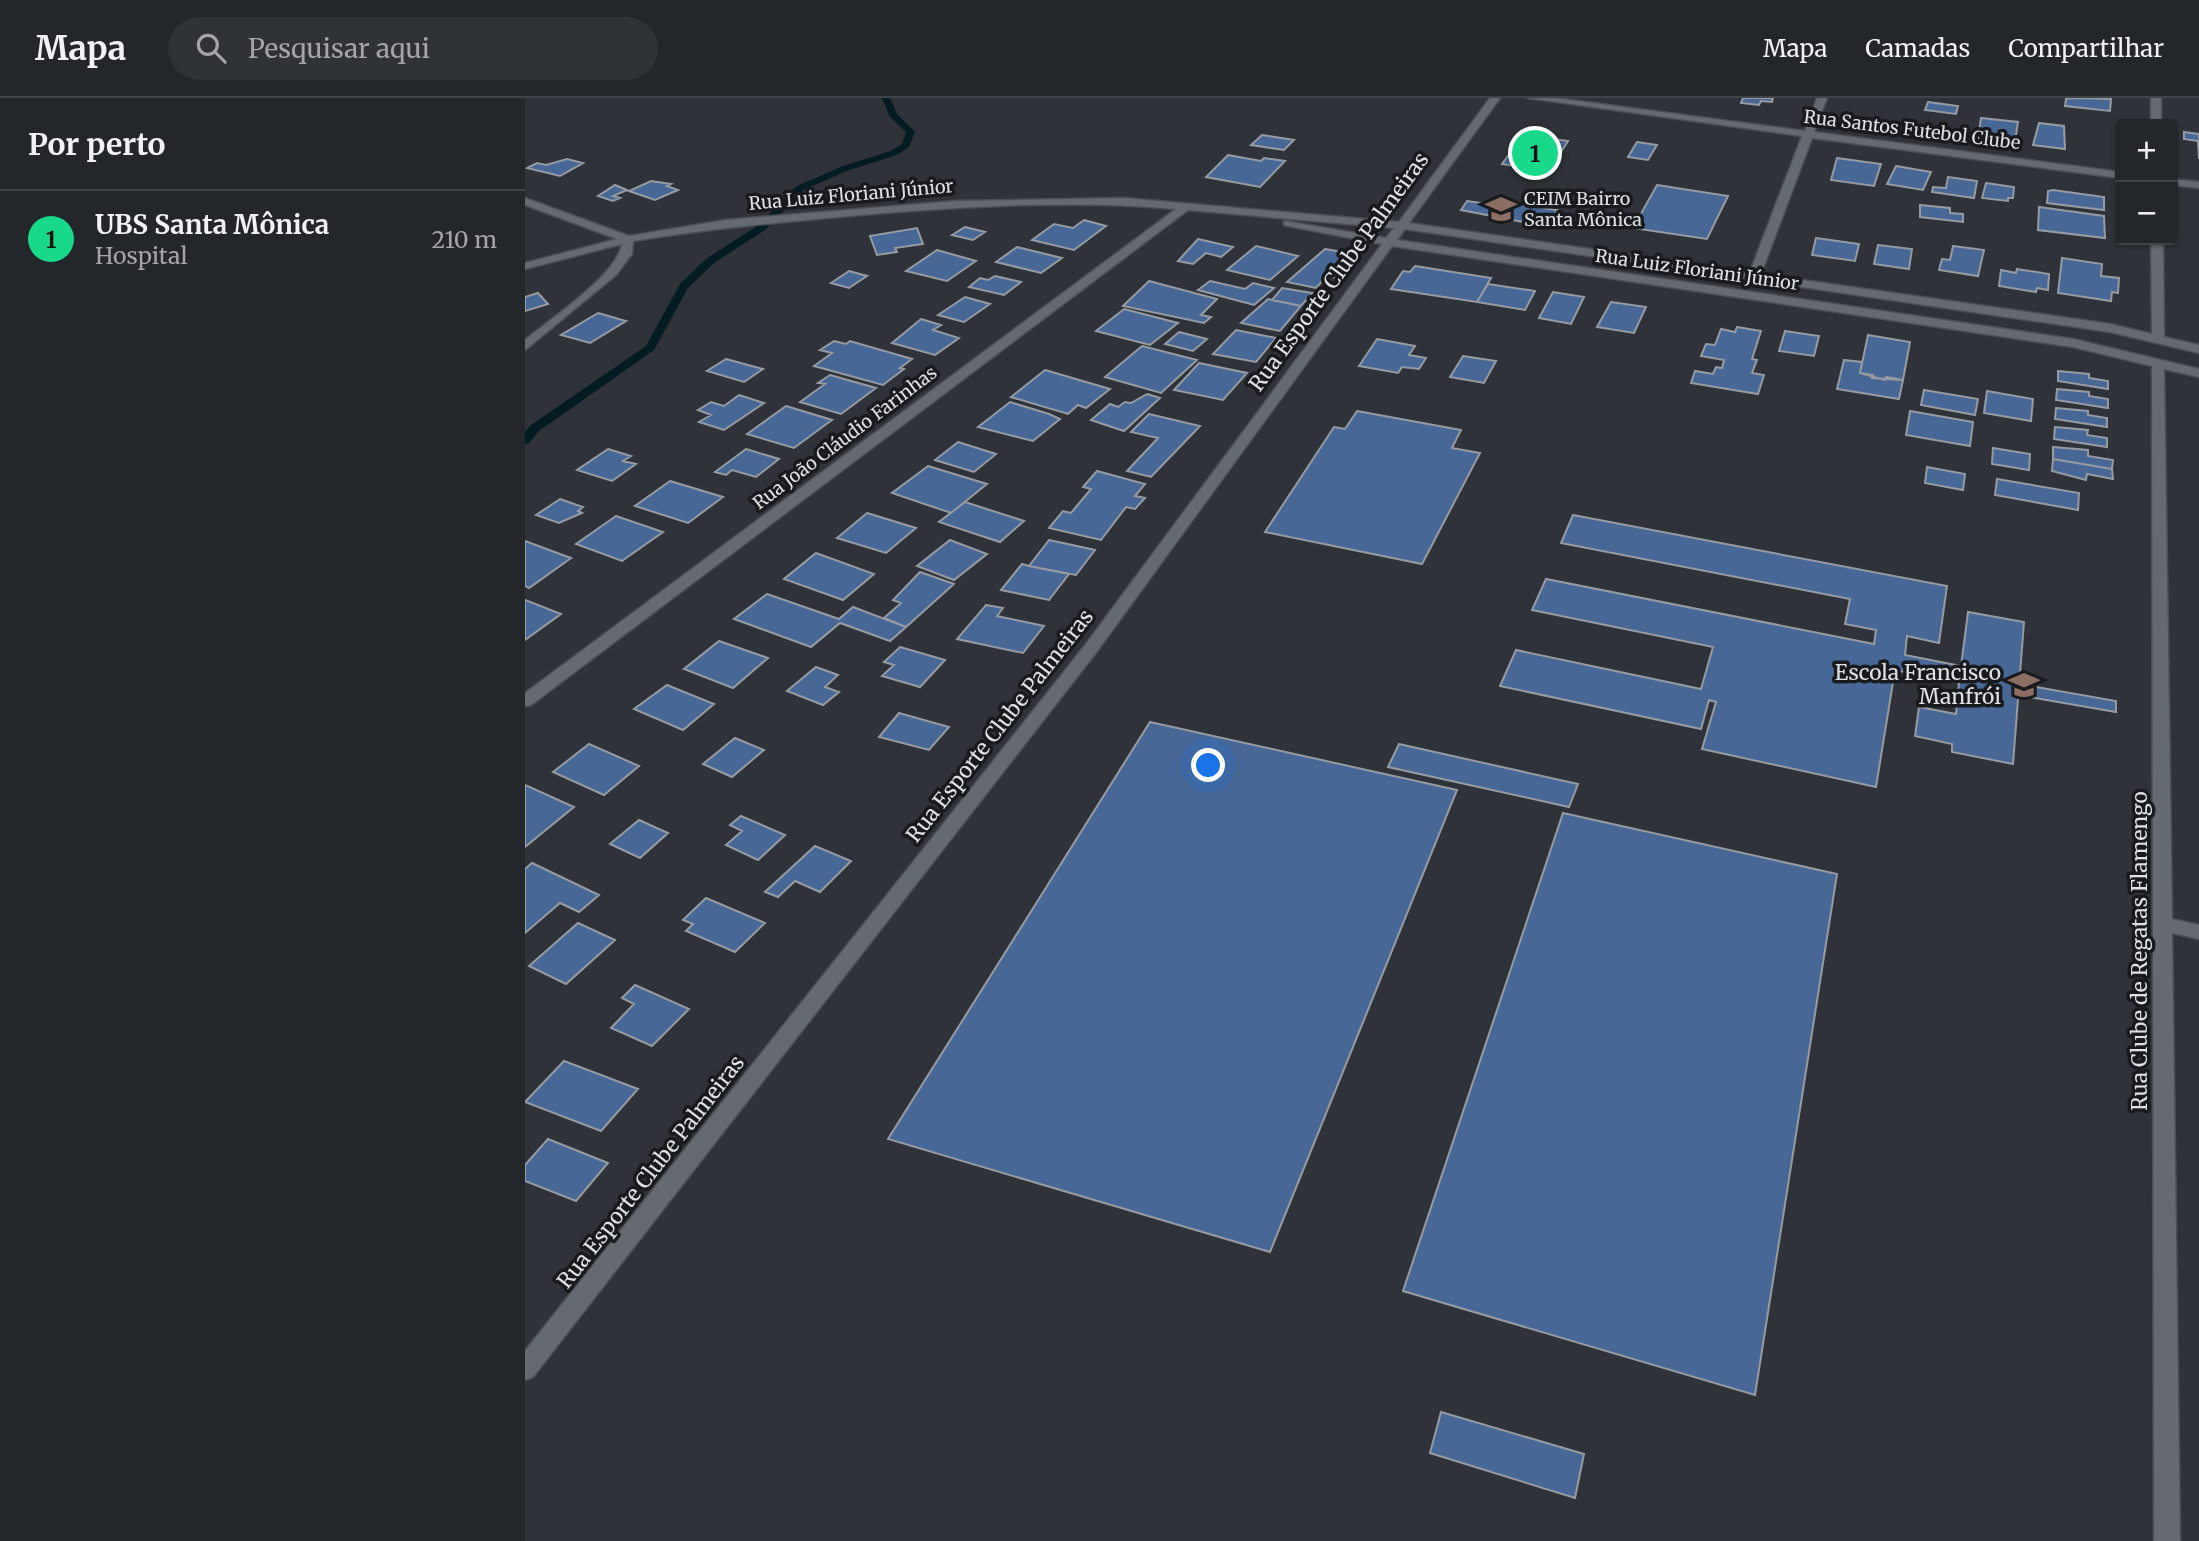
<!DOCTYPE html>
<html lang="pt">
<meta charset="utf-8">
<style>
body{margin:0;font-family:Merriweather,serif;background:#2f3237;color:#f1f3f6}
.controls{position:absolute;right:21px;top:21px;display:grid;overflow:hidden;border-radius:7px;box-shadow:0 2px 5px #0004}
.controls button{width:63px;height:63px;display:grid;place-items:center;padding:0;border:0;border-bottom:2px solid #404347;background:#23262b;color:#f1f3f6;font:35px sans-serif}
.you{position:absolute;left:684px;top:668px;width:24px;height:24px;margin:-18px;border:5px solid #fff;border-radius:50%;background:#1a73e8;box-shadow:0 0 0 10px #1a73e833}
.badge{display:grid;place-items:center;width:46px;height:46px;border-radius:50%;background:#18d989;color:#111;font-size:23px;font-weight:700}
.pin{position:absolute;translate:-50% -50%;border:4px solid #fff;box-shadow:0 2px 7px #0006}
.list{margin:0;padding:0;list-style:none}
h2{display:flex;justify-content:space-between;align-items:center;height:91px;margin:0;padding:0 28px;font-size:30px}
h2 small{font-size:23px;font-weight:400;color:#a3a5a9}
.list li{display:grid;grid-template-columns:46px 1fr auto;gap:21px;align-items:center;box-sizing:border-box;height:98px;padding:0 28px;border-top:2px solid #404347}
.list b{display:block;font-size:26px;white-space:nowrap}
.list p{margin:0;font-size:23px;white-space:nowrap;color:#a3a5a9}
.list em{font-size:23px;font-style:normal;color:#a3a5a9}
.icon{flex:none;width:38px;height:38px;fill:none;stroke:currentColor;stroke-width:2;stroke-linecap:round;stroke-linejoin:round}
.map{position:relative;flex:none;width:1674px;height:1443px;overflow:hidden}
header{display:flex;align-items:center;gap:42px;box-sizing:border-box;height:98px;padding:0 35px;background:#23262b;border-bottom:2px solid #404347}
header strong{font-size:33px}
nav{display:flex;gap:38px;margin-inline-start:auto;font-size:24px}
.search{width:490px;height:63px;background:#2f3237;display:flex;align-items:center;gap:18px;box-sizing:border-box;padding:0 24px;border-radius:38px;color:#a3a5a9;font-size:26px}
main{display:flex}
aside{flex:1;background:#23262b}
.map>svg:first-child{display:block}
.lines{fill:none;stroke-linecap:round;stroke-linejoin:round}
.stream{fill:#021c21;fill-rule:evenodd}
.building{fill:#476897;stroke:#969ba2;stroke-width:2}
.minor-casing{stroke:#4b4e53;stroke-width:3}
.minor{fill:#656a71;fill-rule:evenodd}
.labels{text-anchor:middle;stroke-width:7;stroke-linejoin:round;paint-order:stroke}
.far-street-label{font-size:18px;fill:#dfe2e5;stroke:#181a1d}
.far-poi-label{font-size:18px;fill:#dfe2e5;stroke:#181a1d;text-anchor:start}
.street-label{font-size:21px;fill:#dfe2e5;stroke:#181a1d}
.poi-label{font-size:21px;fill:#dfe2e5;stroke:#181a1d;text-anchor:end}
</style>
<header>
<strong>Mapa</strong>
<div class="search"><svg class="icon" aria-label="search" viewBox="0 0 24 24"><circle cx="10" cy="10" r="6"/><path d="M15 15l6 6"/></svg>Pesquisar aqui</div>
<nav><a>Mapa</a><a>Camadas</a><a>Compartilhar</a></nav>
</header>
<main>
<aside>
<h2>Por perto<small></small></h2>
<ul class="list">
<li><span class="badge">1</span><div><b>UBS Santa Mônica</b><p>Hospital</p></div><em>210 m</em></li>
</ul>
</aside>
<div class="map">
<svg width="1674" height="1443" viewBox="0 0 1674 1443">
<rect width="100%" height="100%" fill="#2f3339"/>
<g class="lines">
<path class="stream" d="M 357,0 L 365,0 L 372,16 L 390,34 L 384,49 L 372,57 L 324,72 L 278,92 L 240,132 L 189,165 L 163,190 L 129,252 L 14,333 L 4,345 L 0,346 L 0,334 L 6,327 L 121,248 L 155,186 L 181,161 L 232,128 L 272,88 L 318,68 L 366,53 L 377,46 L 381,34 L 365,19 Z"/>
</g>
<path class="building" d="M 1218,0 L 1248,0 L 1247,4 L 1236,3 L 1234,7 L 1216,5 Z
M 1548,0 L 1586,1 L 1585,13 L 1540,8 L 1541,1 Z
M 1403,4 L 1433,8 L 1431,16 L 1400,12 Z
M 1456,20 L 1493,24 L 1490,44 L 1453,40 Z
M 1514,25 L 1539,28 L 1540,51 L 1508,47 Z
M 1659,34 L 1674,36 L 1674,61 L 1673,43 L 1659,41 Z
M 737,37 L 769,42 L 759,52 L 726,47 Z
M 998,37 L 1043,43 L 1036,54 L 1027,53 L 1022,61 L 1031,62 L 1023,73 L 977,66 L 985,55 L 993,56 L 999,49 L 990,47 Z
M 1112,44 L 1132,47 L 1123,62 L 1103,59 Z
M 703,57 L 736,63 L 739,60 L 760,63 L 735,89 L 681,79 Z
M 1312,60 L 1356,66 L 1349,88 L 1306,82 Z
M 42,61 L 58,65 L 35,78 L 2,70 L 12,65 L 21,67 Z
M 1371,68 L 1406,74 L 1398,92 L 1362,86 Z
M 1423,79 L 1452,83 L 1449,100 L 1407,94 L 1408,89 L 1421,90 Z
M 126,83 L 146,86 L 142,88 L 153,92 L 130,102 L 104,93 Z
M 1461,85 L 1489,89 L 1488,100 L 1483,100 L 1483,103 L 1457,100 Z
M 90,87 L 102,92 L 88,98 L 95,100 L 88,103 L 73,98 Z
M 1132,87 L 1203,98 L 1182,141 L 1108,130 Z
M 1528,92 L 1579,99 L 1579,112 L 1522,105 L 1523,93 Z
M 942,103 L 982,109 L 984,105 L 1032,112 L 1023,126 L 998,124 L 936,112 Z
M 1395,107 L 1425,110 L 1425,115 L 1438,116 L 1438,124 L 1395,119 Z
M 1514,109 L 1579,118 L 1580,140 L 1513,132 Z
M 559,122 L 581,128 L 549,152 L 507,142 L 529,126 L 548,130 Z
M 440,129 L 460,134 L 448,142 L 427,137 Z
M 392,130 L 398,146 L 370,150 L 372,154 L 352,157 L 345,138 Z
M 1291,140 L 1334,146 L 1330,163 L 1287,157 Z
M 673,141 L 708,149 L 696,159 L 681,155 L 668,166 L 653,163 Z
M 1353,147 L 1387,151 L 1384,171 L 1349,166 Z
M 731,148 L 773,158 L 745,182 L 702,172 Z
M 1428,148 L 1459,152 L 1453,178 L 1414,172 L 1417,161 L 1425,162 Z
M 492,149 L 537,160 L 516,175 L 471,164 Z
M 800,151 L 829,156 L 810,180 L 801,179 L 791,190 L 762,184 Z
M 412,152 L 451,163 L 422,183 L 381,173 Z
M 1537,160 L 1577,166 L 1576,178 L 1594,180 L 1593,195 L 1587,194 L 1586,203 L 1533,195 Z
M 890,168 L 966,180 L 952,204 L 866,191 L 878,173 L 885,174 Z
M 1492,171 L 1524,176 L 1523,192 L 1512,190 L 1511,194 L 1474,188 L 1476,172 L 1491,175 Z
M 324,173 L 342,178 L 324,190 L 306,185 Z
M 470,178 L 496,184 L 479,197 L 444,189 L 455,180 L 463,182 Z
M 624,183 L 692,201 L 676,217 L 686,219 L 679,225 L 598,208 Z
M 685,183 L 720,191 L 728,185 L 749,190 L 729,207 L 673,192 Z
M 963,186 L 1010,193 L 1000,212 L 952,204 Z
M 757,190 L 787,195 L 776,208 L 747,202 Z
M 1028,194 L 1059,199 L 1046,226 L 1014,220 Z
M 13,195 L 23,206 L 0,213 L 0,199 Z
M 440,199 L 465,206 L 439,224 L 413,217 Z
M 743,201 L 776,208 L 755,233 L 716,225 Z
M 1086,204 L 1121,209 L 1109,235 L 1072,229 Z
M 599,211 L 653,225 L 625,247 L 571,233 Z
M 73,215 L 101,223 L 65,245 L 36,237 Z
M 396,221 L 416,227 L 408,232 L 434,240 L 410,257 L 367,245 Z
M 1212,229 L 1236,233 L 1227,261 L 1232,262 L 1227,275 L 1239,277 L 1233,296 L 1166,285 L 1170,273 L 1188,276 L 1191,269 L 1197,270 L 1199,262 L 1176,258 L 1181,246 L 1190,247 L 1196,231 L 1210,234 Z
M 711,232 L 751,240 L 731,264 L 688,256 Z
M 1260,233 L 1294,238 L 1289,258 L 1254,253 Z
M 654,234 L 682,241 L 668,253 L 640,246 Z
M 1343,237 L 1385,244 L 1378,282 L 1361,279 L 1360,282 L 1335,275 Z
M 852,241 L 890,248 L 884,257 L 901,260 L 894,271 L 877,269 L 873,275 L 834,268 Z
M 309,243 L 321,246 L 325,243 L 387,261 L 375,270 L 379,271 L 358,287 L 289,268 L 307,255 L 295,252 Z
M 617,248 L 672,262 L 636,295 L 580,279 Z
M 938,258 L 971,263 L 959,285 L 925,279 Z
M 201,261 L 238,271 L 219,284 L 182,273 Z
M 1319,262 L 1337,264 L 1335,275 L 1348,277 L 1347,280 L 1378,282 L 1374,301 L 1312,291 Z
M 674,265 L 722,275 L 698,302 L 649,292 Z
M 520,272 L 585,291 L 561,310 L 553,307 L 543,316 L 486,299 Z
M 1533,273 L 1564,276 L 1564,280 L 1583,283 L 1583,291 L 1533,283 Z
M 305,277 L 351,290 L 316,316 L 275,304 L 300,286 L 293,285 Z
M 1532,291 L 1564,294 L 1564,298 L 1583,301 L 1583,310 L 1531,302 Z
M 1399,292 L 1453,301 L 1450,317 L 1396,307 Z
M 1462,293 L 1508,301 L 1506,323 L 1459,315 Z
M 622,296 L 635,300 L 599,333 L 566,322 L 585,306 L 593,309 L 600,304 L 606,305 Z
M 214,297 L 239,305 L 199,332 L 174,324 L 186,317 L 173,312 L 186,304 L 199,308 Z
M 485,304 L 524,316 L 535,321 L 508,343 L 453,329 Z
M 261,308 L 307,322 L 269,350 L 222,336 Z
M 1531,310 L 1563,313 L 1563,317 L 1582,320 L 1582,329 L 1530,321 Z
M 832,313 L 936,332 L 927,350 L 955,355 L 897,466 L 740,434 L 809,329 L 820,331 Z
M 1385,313 L 1448,324 L 1445,348 L 1381,337 Z
M 624,316 L 675,328 L 626,379 L 602,373 L 633,340 L 606,334 Z
M 1530,329 L 1563,332 L 1562,337 L 1582,340 L 1582,349 L 1529,341 Z
M 433,344 L 471,356 L 449,374 L 410,362 Z
M 1528,349 L 1563,352 L 1563,358 L 1588,362 L 1587,371 L 1528,361 Z
M 1468,350 L 1505,356 L 1504,372 L 1467,366 Z
M 83,351 L 106,358 L 98,363 L 111,366 L 87,383 L 52,372 Z
M 221,351 L 254,361 L 231,379 L 207,372 L 201,377 L 190,374 Z
M 1528,361 L 1587,371 L 1588,381 L 1562,376 L 1561,382 L 1527,373 Z
M 403,368 L 462,386 L 426,415 L 367,395 Z
M 1402,369 L 1440,376 L 1438,392 L 1400,385 Z
M 572,373 L 620,386 L 610,398 L 620,400 L 610,411 L 601,409 L 576,442 L 524,430 L 538,413 L 546,415 L 566,391 L 558,389 Z
M 1472,381 L 1554,395 L 1553,412 L 1470,397 Z
M 145,383 L 198,399 L 163,425 L 110,408 Z
M 35,401 L 58,409 L 53,413 L 57,415 L 34,425 L 11,417 Z
M 440,404 L 499,423 L 475,444 L 414,424 Z
M 342,415 L 391,430 L 361,455 L 312,440 Z
M 1048,417 L 1422,488 L 1414,545 L 1382,538 L 1380,557 L 1436,568 L 1443,514 L 1499,524 L 1488,666 L 1427,654 L 1427,646 L 1390,638 L 1394,609 L 1431,616 L 1434,585 L 1370,572 L 1351,689 L 1177,651 L 1191,604 L 1184,602 L 1176,631 L 975,588 L 991,552 L 1176,591 L 1188,549 L 1007,512 L 1021,481 L 1349,546 L 1351,532 L 1320,526 L 1325,501 L 1036,445 Z
M 91,418 L 138,434 L 97,463 L 51,446 Z
M 425,442 L 462,456 L 429,482 L 392,468 Z
M 524,442 L 570,452 L 551,477 L 504,468 Z
M 0,443 L 46,460 L 4,490 L 0,488 Z
M 291,455 L 349,476 L 318,502 L 259,481 Z
M 497,466 L 504,468 L 544,476 L 524,502 L 476,492 Z
M 395,474 L 429,486 L 381,529 L 359,520 L 376,505 L 368,502 Z
M 242,496 L 314,521 L 328,509 L 381,529 L 365,543 L 315,525 L 286,549 L 209,521 Z
M 0,502 L 36,516 L 0,542 Z
M 461,507 L 478,510 L 472,518 L 519,528 L 498,555 L 432,541 Z
M 194,543 L 243,560 L 208,590 L 159,571 Z
M 375,549 L 420,562 L 395,589 L 357,578 L 369,567 L 359,564 Z
M 291,569 L 313,577 L 300,589 L 314,594 L 298,607 L 262,593 Z
M 1494,586 L 1591,603 L 1591,614 L 1493,597 Z
M 142,587 L 189,606 L 158,632 L 109,611 Z
M 374,615 L 424,629 L 404,652 L 354,639 Z
M 625,624 L 932,692 L 745,1154 L 363,1041 Z
M 210,640 L 239,652 L 207,679 L 178,666 Z
M 64,646 L 114,668 L 79,697 L 28,674 Z
M 874,646 L 1053,686 L 1044,709 L 863,669 Z
M 0,687 L 49,709 L 0,749 Z
M 1038,715 L 1312,776 L 1230,1297 L 878,1193 Z
M 216,718 L 260,737 L 233,762 L 201,747 L 217,733 L 205,727 Z
M 114,722 L 143,735 L 115,760 L 85,746 Z
M 290,748 L 326,763 L 295,794 L 270,783 L 253,799 L 240,794 Z
M 7,765 L 74,797 L 54,814 L 35,805 L 0,835 L 0,771 Z
M 181,800 L 240,825 L 210,854 L 161,833 L 168,826 L 158,822 Z
M 53,825 L 90,842 L 41,886 L 4,868 Z
M 110,887 L 164,911 L 127,948 L 86,930 L 109,906 L 97,900 Z
M 39,963 L 113,991 L 76,1033 L 0,1004 Z
M 23,1041 L 83,1065 L 51,1103 L 0,1083 L 0,1067 Z
M 916,1314 L 1059,1356 L 1050,1400 L 905,1355 Z"/>
<g class="lines">
<g class="minor-casing">
<path id="minor" d="M 965,0 L 975,0 L 884,125 L 1225,174 L 1277,38 L 1003,0 L 1030,0 L 1280,33 L 1292,0 L 1302,0 L 1289,34 L 1595,74 L 1595,80 L 1287,40 L 1236,176 L 1585,226 L 1627,236 L 1626,142 L 1638,142 L 1639,239 L 1674,247 L 1674,255 L 1585,234 L 880,131 L 872,142 L 1548,241 L 1674,271 L 1674,279 L 1639,271 L 1647,821 L 1674,827 L 1674,841 L 1647,835 L 1655,1443 L 1629,1443 L 1627,268 L 1548,249 L 867,148 L 573,552 L 8,1279 L 0,1282 L 0,1253 L 561,546 L 857,146 L 763,128 L 759,127 L 759,123 L 861,140 L 869,130 L 663,112 L 6,607 L 0,608 L 0,595 L 651,111 C 550,102 448,108 347,116 C 267,123 188,130 108,143 L 107,156 L 91,177 L 0,252 L 0,242 C 25,221 92,177 97,146 L 0,171 L 0,165 L 92,141 L 0,107 L 0,100 L 104,138 L 201,122 L 431,103 L 599,100 L 874,124 Z
M 1626,0 L 1636,0 L 1636,26 L 1626,26 Z
M 1648,81 L 1674,84 L 1674,90 L 1648,87 Z"/>
</g>
<use href="#minor" class="minor"/>
</g>
<defs>
<g id="school-bare" transform="scale(2.415)"><path d="M0-5L7-2L0 1L-7-2ZM-4 1L0 2.5L4 1V4Q0 6-4 4Z" fill="#8d6e63" stroke="#181a1d" stroke-width="2.5" paint-order="stroke"/></g>
</defs>
<g fill-rule="evenodd">
<use href="#school-bare" x="976" y="111"/>
<use href="#school-bare" x="1499" y="587"/>
</g>
<g class="labels">
<g class="far-street-label">
<text transform="translate(1387 32) rotate(7)" y="6">Rua Santos Futebol Clube</text>
<text transform="translate(326 97) rotate(-5)" y="6">Rua Luiz Floriani Júnior</text>
<text transform="translate(1172 172) rotate(8)" y="6">Rua Luiz Floriani Júnior</text>
<text transform="translate(320 340) rotate(-37)" y="6">Rua João Cláudio Farinhas</text>
</g>
<g class="far-poi-label">
<text x="999" y="107">CEIM Bairro<tspan x="999" dy="21">Santa Mônica</tspan></text>
</g>
<g class="street-label">
<text transform="translate(814 174) rotate(-54)" y="7">Rua Esporte Clube Palmeiras</text>
<text transform="translate(475 628) rotate(-52)" y="7">Rua Esporte Clube Palmeiras</text>
<text transform="translate(1615 853) rotate(-90)" y="7">Rua Clube de Regatas Flamengo</text>
<text transform="translate(126 1074) rotate(-52)" y="7">Rua Esporte Clube Palmeiras</text>
</g>
<g class="poi-label">
<text x="1476" y="582">Escola Francisco<tspan x="1476" dy="24">Manfrói</tspan></text>
</g>
</g>
</svg>
<div class="controls">
<button>+</button>
<button>−</button>
</div>
<div class="you"></div>
<div class="pin badge" style="left:1010px;top:55px">1</div>
</div>
</main>
